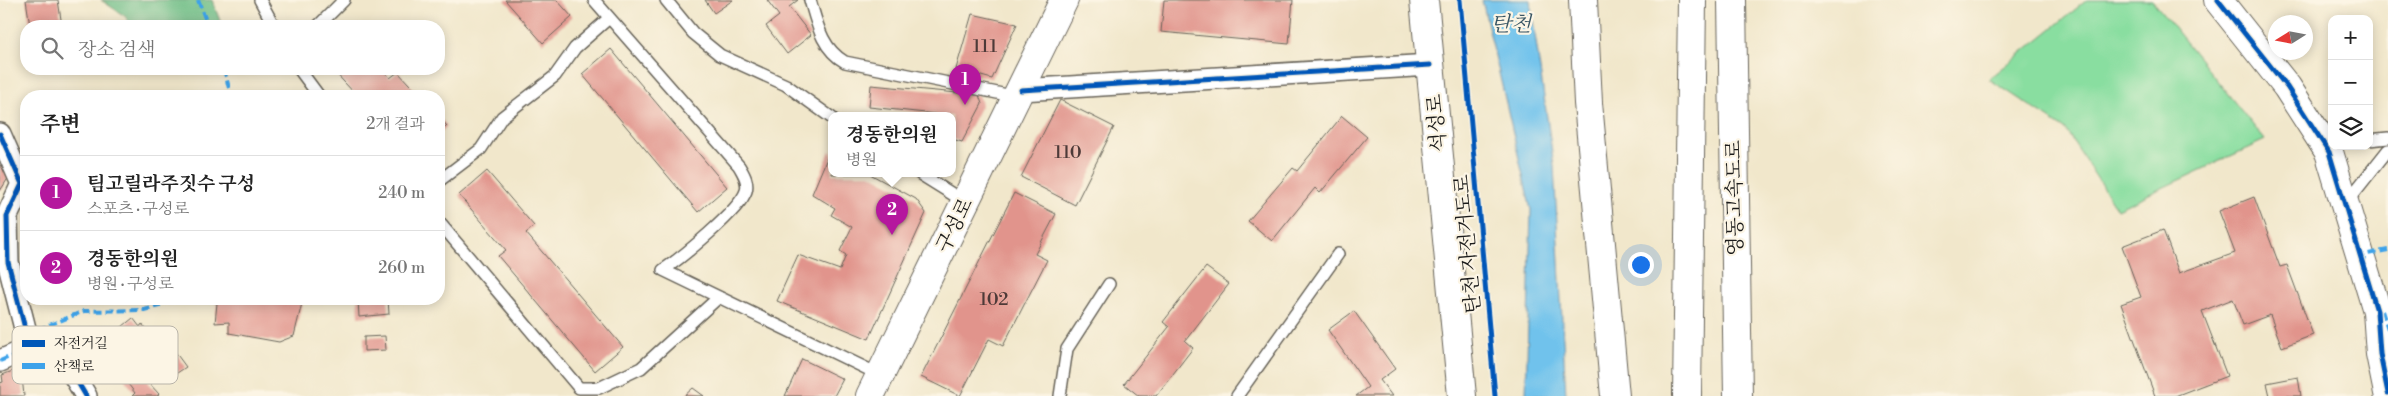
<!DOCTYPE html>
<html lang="ko">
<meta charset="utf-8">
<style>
body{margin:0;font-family:"Libre Bodoni","Noto Serif KR",serif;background:#f6f6f6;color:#222}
.controls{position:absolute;right:15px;top:15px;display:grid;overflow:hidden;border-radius:10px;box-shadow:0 2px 12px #0003}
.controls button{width:45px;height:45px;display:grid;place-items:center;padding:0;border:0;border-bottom:1px solid #e0e0e0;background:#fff;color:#222;font:25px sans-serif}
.compass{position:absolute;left:2268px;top:15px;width:45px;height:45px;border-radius:50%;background:#fff;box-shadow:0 2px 12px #0003;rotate:259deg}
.you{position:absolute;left:1640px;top:264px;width:18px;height:18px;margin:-12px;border:4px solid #fff;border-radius:50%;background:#1a73e8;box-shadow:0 0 0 8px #1a73e833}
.badge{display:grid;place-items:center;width:32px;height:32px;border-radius:50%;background:#b5179e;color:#fff;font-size:16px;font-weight:700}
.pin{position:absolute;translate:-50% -41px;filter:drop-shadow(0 1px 2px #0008)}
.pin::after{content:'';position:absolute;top:26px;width:18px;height:15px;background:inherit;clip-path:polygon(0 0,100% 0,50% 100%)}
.popup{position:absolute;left:828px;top:112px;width:128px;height:65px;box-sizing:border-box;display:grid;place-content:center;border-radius:10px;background:#fff;filter:drop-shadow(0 1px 4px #0005);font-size:16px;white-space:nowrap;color:#767676}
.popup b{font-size:19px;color:#222}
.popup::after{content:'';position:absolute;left:50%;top:100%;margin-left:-10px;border:10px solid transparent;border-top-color:#fff}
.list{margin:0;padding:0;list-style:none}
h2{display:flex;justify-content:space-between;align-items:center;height:65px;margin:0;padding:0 20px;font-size:21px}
h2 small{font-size:16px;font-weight:400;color:#767676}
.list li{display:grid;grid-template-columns:32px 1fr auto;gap:15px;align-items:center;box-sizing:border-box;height:75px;padding:0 20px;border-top:1px solid #e0e0e0}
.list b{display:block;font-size:19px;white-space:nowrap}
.list p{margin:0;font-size:16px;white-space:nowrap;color:#767676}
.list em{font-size:16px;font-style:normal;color:#767676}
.icon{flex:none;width:28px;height:28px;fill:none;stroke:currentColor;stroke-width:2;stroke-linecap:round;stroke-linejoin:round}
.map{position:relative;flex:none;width:2388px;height:396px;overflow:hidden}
.search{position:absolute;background:#fff;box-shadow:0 2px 12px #0003;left:20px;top:20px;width:425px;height:55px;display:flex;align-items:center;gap:12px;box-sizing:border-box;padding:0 18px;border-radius:20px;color:#767676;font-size:19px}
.panel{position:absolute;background:#fff;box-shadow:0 2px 12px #0003;left:20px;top:90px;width:425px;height:215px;border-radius:20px}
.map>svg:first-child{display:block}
.green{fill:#89dea0;stroke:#527d5e}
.forest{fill:#6ebd86;stroke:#456c51}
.water{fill:#70c2ec;stroke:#466f84}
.building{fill:#e1948c}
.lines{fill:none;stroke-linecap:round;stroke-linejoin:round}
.lane-casing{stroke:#676359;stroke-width:14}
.street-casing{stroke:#676359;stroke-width:24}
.secondary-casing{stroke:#676359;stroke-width:30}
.highway-casing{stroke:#676359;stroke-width:30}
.lane{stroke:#fff;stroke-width:11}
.street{stroke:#fff;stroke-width:21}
.secondary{stroke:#fff;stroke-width:28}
.highway{stroke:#fff;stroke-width:28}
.quiet{stroke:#3da2ea;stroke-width:4;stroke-dasharray:8 4;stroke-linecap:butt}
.cycleway-casing{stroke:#fcf5e5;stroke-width:8}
.cycleway{stroke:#0057b8;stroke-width:5}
.labels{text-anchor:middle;stroke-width:4.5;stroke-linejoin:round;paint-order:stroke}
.number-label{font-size:18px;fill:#4d3a38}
.street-label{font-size:20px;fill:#1c1c1c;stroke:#fcf5e5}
.water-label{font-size:21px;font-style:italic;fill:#395665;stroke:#fcf5e5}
.key{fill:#fcf5e5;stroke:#b9b4a9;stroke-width:1}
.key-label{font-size:14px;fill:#1c1c1c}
</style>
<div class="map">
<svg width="2388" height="396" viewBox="0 0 2388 396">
<rect width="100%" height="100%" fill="#fcf5e5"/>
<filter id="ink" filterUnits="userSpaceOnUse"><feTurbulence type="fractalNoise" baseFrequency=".02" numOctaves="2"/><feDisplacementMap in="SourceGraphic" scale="10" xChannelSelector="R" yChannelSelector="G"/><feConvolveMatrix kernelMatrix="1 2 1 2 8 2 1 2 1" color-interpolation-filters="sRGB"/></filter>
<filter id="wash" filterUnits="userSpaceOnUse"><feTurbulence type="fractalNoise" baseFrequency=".0096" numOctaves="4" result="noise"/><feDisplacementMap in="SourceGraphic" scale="20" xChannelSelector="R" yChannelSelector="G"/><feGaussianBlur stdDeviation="1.12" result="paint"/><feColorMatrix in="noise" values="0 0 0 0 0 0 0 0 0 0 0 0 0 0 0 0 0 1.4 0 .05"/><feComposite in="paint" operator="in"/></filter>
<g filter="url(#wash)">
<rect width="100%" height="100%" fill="#f1e7cb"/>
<path class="green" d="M 2087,0 L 2152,0 L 2265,140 L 2117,209 L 2065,129 L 1989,79 Z"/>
<path class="forest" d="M 101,0 L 212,0 L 222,26 L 130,26 L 126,17 Z"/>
<path class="water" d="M 1482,0 L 1530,0 L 1554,166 L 1566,396 L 1526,396 L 1531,210 Z"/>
<g id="blocks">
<path class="building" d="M 26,0 L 58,0 L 62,26 L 30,26 Z
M 505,0 L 557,0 L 572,17 L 543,43 Z
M 705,0 L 733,0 L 714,13 Z
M 767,0 L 798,0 L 789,7 L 811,35 L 787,54 L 766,26 L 779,16 Z
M 1164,0 L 1293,0 L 1289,44 L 1161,32 Z
M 972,14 L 1017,24 L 992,79 L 956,69 Z
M 611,49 L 727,187 L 698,212 L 582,74 Z
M 332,69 L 382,69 L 390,78 L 398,72 L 420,96 L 357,96 Z
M 871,85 L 979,95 L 982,104 L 962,142 L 952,139 L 952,116 L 935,116 L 935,114 L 869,107 Z
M 1060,100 L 1114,127 L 1075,205 L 1021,177 Z
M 1342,116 L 1367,137 L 1320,193 L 1315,188 L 1272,241 L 1248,221 L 1293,168 L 1297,171 Z
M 439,117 L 447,126 L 439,134 Z
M 830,151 L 832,153 L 832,174 L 870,174 L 916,199 L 926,213 L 869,339 L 777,301 L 798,255 L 840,270 L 846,255 L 840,251 L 852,227 L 831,215 L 835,208 L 812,194 Z
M 0,165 L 12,172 L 0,191 Z
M 487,171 L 534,226 L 526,233 L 623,347 L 595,371 L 498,256 L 506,250 L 459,195 Z
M 1014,193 L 1056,214 L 1035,254 L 1047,260 L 1003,346 L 989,339 L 960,396 L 921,377 Z
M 2254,197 L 2280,267 L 2287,265 L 2313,335 L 2282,347 L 2270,315 L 2243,325 L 2233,299 L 2202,311 L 2227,376 L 2175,396 L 2155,396 L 2121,304 L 2141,297 L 2122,246 L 2163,230 L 2179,273 L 2235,253 L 2219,211 Z
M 1206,267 L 1229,284 L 1185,341 L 1193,348 L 1156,396 L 1139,396 L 1124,384 L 1169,327 L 1163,322 Z
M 41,299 L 69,299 L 69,300 L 42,303 Z
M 203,299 L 303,299 L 294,336 L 279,342 L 229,333 L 229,322 L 215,323 L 217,303 L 203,301 Z
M 358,299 L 388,299 L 389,314 L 359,317 Z
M 1354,311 L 1395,369 L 1380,380 L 1392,396 L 1356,396 L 1368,387 L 1328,330 Z
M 133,318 L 140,327 L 142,324 L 152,336 L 105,376 L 84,351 L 107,328 L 112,335 Z
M 385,336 L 386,350 L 364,351 L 364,337 Z
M 167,341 L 186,367 L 171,377 L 164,369 L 148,382 L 159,394 L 157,396 L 132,396 L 135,393 L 122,376 Z
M 802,359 L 843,379 L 834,396 L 785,396 Z
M 21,368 L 24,396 L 0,396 L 0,383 L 3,382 L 2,375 Z
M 2298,377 L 2301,396 L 2270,396 L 2267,383 Z
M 693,388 L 704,396 L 684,396 Z"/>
</g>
</g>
<g filter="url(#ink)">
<use href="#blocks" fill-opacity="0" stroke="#676359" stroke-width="1"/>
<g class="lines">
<g class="lane-casing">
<path id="lane" d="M 260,0 L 274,26
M 594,0 L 739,166 C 743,173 749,182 746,191 C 740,210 681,258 663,270 L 880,375
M 666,0 L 693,33 L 720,55 L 786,85 L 832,118
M 810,0 C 817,24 822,49 845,62 L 1017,97
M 318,26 L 344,0
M 299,69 L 319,96
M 2369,140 L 2388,138
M 920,174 L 965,202
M 439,181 L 481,149 L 502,117 L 555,76 L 575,48 L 609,18
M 2346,203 L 2388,150
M 439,222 L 579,388 L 599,388 L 641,368 L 719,297
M 1060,396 L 1067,349 L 1109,284
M 1237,396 L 1338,254"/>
</g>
<g class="street-casing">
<path id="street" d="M 1021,90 L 1430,65
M 0,134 L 22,184 L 7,216 L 8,262 L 30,348 L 70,369 L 86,396
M 0,361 L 30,348"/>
</g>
<g class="secondary-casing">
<path id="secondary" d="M 2218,0 L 2287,87 L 2329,152 L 2377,311 L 2380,354 L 2388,393
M 870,396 L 1064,0"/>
</g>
<g class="highway-casing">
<path id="highway" d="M 1424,0 L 1462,396
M 1583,0 L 1588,103 L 1615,396
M 1732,0 L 1738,396
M 1687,396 L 1692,0"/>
</g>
<use href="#lane" class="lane"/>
<use href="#street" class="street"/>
<use href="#secondary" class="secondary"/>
<use href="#highway" class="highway"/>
<path class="quiet" d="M 198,0 L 208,26
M 224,69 L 231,96
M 2365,261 L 2363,255 L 2388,250
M 2382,311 L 2388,329
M 27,334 L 84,311 L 144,310 L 159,306 L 161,299
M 0,361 L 30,348"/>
<g class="cycleway-casing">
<path id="cycleway" d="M 1460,0 L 1495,396
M 2218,0 L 2287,87 L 2329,152 L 2377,311 L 2380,354 L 2388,393
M 1021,90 L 1430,65
M 0,134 L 22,184 L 7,216 L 8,262 L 30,348 L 70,369 L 86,396"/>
</g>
<use href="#cycleway" class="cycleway"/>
</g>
</g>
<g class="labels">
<g class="number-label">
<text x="985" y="52">111</text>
<text x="1068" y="158">110</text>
<text x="994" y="305">102</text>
</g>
<g class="street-label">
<text transform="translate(1436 123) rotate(-95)" y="7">석성로</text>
<text transform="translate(1734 198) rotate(-91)" y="7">영동고속도로</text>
<text transform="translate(954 225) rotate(-64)" y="7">구성로</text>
<text transform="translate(1467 244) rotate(-95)" y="7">탄천 자전거도로</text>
</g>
<g class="water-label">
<text x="1511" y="31">탄천</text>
</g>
</g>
<rect x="12" y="326" width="166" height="58" rx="8" class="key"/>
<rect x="22" y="340" width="23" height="7" fill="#0057b8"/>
<rect x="22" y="363" width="23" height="6" fill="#3da2ea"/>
<g class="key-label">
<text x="54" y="348">자전거길</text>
<text x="54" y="371">산책로</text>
</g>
</svg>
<div class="controls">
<button>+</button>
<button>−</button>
<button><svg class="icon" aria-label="layers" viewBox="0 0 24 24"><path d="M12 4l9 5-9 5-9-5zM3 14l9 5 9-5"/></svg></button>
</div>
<svg class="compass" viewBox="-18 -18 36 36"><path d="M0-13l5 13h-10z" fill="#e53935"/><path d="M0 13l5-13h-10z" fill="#767676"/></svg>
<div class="you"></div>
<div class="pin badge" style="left:965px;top:105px">1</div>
<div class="pin badge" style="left:892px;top:235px">2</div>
<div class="popup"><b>경동한의원</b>병원</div>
<div class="search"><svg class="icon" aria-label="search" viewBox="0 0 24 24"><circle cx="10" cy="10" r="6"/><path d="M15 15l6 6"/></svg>장소 검색</div>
<section class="panel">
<h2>주변<small>2개 결과</small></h2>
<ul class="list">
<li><span class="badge">1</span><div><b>팀고릴라주짓수 구성</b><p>스포츠 · 구성로</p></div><em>240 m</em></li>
<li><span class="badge">2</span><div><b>경동한의원</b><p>병원 · 구성로</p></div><em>260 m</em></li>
</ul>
</section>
</div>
